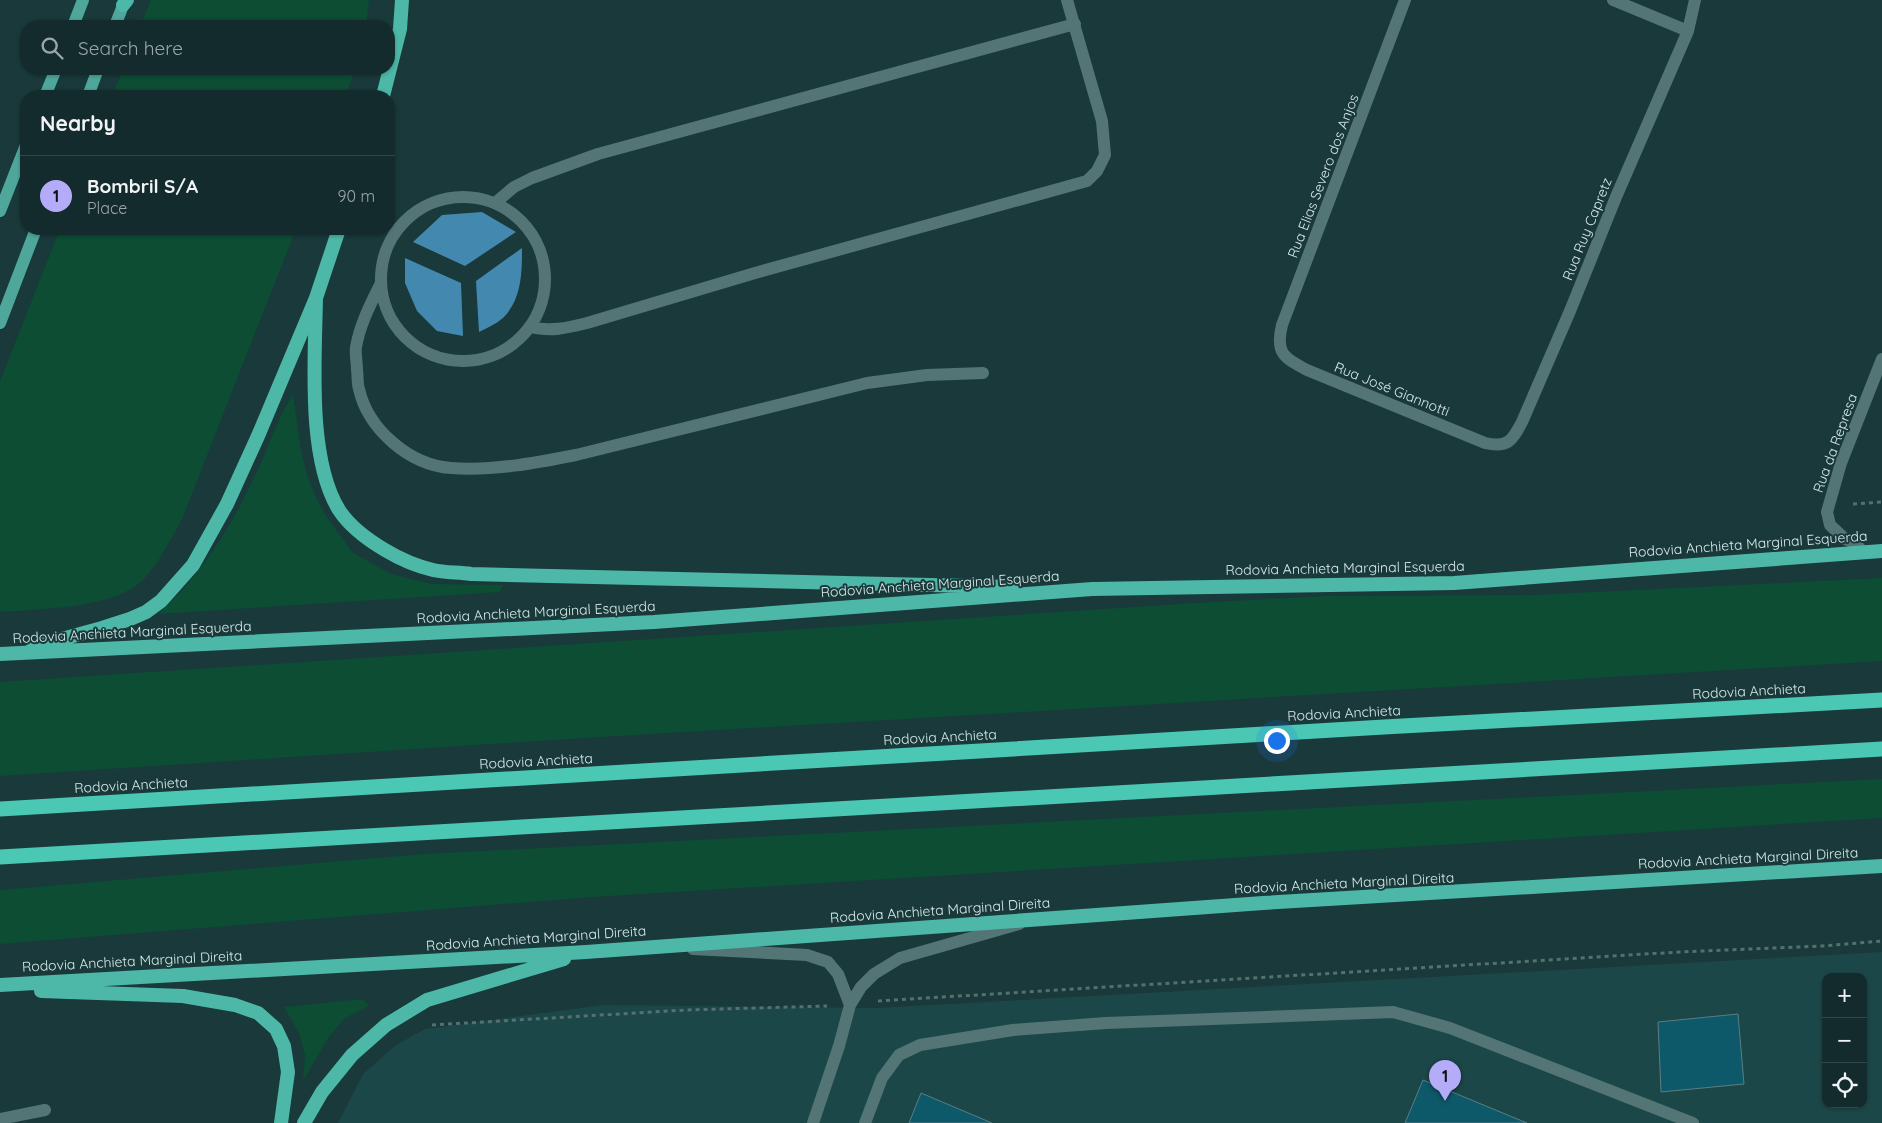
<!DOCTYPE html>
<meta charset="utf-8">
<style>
body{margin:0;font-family:Quicksand,sans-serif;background:#1c3334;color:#f1f3f6}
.controls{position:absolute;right:15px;bottom:15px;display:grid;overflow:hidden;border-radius:10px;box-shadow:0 1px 4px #0004}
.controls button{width:45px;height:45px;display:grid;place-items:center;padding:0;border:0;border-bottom:1px solid #324748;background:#132b2c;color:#f1f3f6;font:25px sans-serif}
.you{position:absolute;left:1276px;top:740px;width:18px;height:18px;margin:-12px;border:4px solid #fff;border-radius:50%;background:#1a73e8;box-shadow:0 0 0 8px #1a73e833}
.badge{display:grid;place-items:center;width:32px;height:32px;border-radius:50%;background:#b4acf9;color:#111;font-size:16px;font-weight:700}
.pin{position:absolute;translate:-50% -41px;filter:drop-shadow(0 1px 2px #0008)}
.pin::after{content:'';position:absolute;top:26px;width:18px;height:15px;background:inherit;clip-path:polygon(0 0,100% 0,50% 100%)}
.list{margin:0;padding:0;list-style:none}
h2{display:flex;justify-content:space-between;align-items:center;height:65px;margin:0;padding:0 20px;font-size:21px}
h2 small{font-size:16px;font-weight:400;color:#9da7a9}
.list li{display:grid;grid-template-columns:32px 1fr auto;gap:15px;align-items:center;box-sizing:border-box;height:80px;padding:0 20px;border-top:1px solid #324748}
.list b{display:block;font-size:19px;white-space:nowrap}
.list p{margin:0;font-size:16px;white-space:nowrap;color:#9da7a9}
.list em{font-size:16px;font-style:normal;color:#9da7a9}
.icon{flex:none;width:28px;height:28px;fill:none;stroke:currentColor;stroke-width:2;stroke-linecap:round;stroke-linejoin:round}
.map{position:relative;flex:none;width:1882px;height:1123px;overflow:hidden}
.search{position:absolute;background:#132b2c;box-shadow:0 1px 4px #0004;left:20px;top:20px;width:375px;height:55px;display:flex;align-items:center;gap:12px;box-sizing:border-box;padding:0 18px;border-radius:20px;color:#9da7a9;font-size:19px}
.panel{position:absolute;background:#132b2c;box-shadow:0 1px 4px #0004;left:20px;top:90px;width:375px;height:145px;border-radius:20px}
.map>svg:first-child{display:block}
.built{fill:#1c4748;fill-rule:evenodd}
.green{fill:#0c4d34}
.water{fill:#4389af}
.building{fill:#0d5969;stroke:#5d7c84}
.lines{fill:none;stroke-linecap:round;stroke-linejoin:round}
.path{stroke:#547071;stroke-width:3;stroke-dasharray:4 4;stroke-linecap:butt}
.service{stroke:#547576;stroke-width:12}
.minor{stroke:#547576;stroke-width:12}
.primary{stroke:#4fa79b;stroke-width:12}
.trunk{stroke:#4db8a8;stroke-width:14}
.motorway{stroke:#4bc8b4;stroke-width:15}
.labels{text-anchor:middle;stroke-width:4;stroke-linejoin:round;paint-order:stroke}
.street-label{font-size:14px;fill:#d8e9ea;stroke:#19393a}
</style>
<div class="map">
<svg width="1882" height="1123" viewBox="0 0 1882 1123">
<rect width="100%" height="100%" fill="#19393a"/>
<path class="built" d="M 1882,952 L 1882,1123 L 338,1123 L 363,1074 L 396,1045 L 425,1029 L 603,1005 L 877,1008 ZM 1826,977 L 1863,977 L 1863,1104 L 1826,1104 Z"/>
<path class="green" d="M 151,0 L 369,0 L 366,26 L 140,26 Z
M 123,69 L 355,69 L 346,96 L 112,96 Z
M 60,229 L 296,229 L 182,519 C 170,540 159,564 142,581 C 112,609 39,609 0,612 L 0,381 Z
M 293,394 L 301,450 L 306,472 L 314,493 L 326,516 L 352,552 L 391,574 L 432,584 L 503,585 L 500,592 L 158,614 C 203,574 234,522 259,467 C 270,442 278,418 293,394 Z
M 1882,578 L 1882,661 L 585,738 L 0,776 L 0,682 L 1195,603 L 1325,596 L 1533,595 Z
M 1882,779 L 1882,818 L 593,897 L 0,944 L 0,890 L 423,854 Z
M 362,999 L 369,1006 L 345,1018 L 328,1038 L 303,1081 L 305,1055 L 299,1033 L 284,1007 Z"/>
<path class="water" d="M 482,212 L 516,232 L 465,266 L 413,242 L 442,215 Z
M 522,248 C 522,272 522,299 503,318 C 496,324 487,328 479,332 L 476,281 Z
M 405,258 L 461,283 L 463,336 L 437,331 L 417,311 L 405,283 Z"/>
<path class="building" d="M 1738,1014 L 1744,1084 L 1661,1092 L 1658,1022 Z
M 1423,1080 L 1527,1123 L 1405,1123 Z
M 921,1093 L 992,1123 L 909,1123 Z"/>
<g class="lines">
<path class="path" d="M 1853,504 L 1882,502
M 878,1001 L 1679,952 L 1822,946 L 1882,941
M 432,1025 L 686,1010 L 827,1006"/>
<path class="service" d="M381 279a82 82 0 1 1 164 0a82 82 0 1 1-164 0Z
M 495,203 L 514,187 L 532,178 L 598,154 L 1075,24
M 381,283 C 371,303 360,324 356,347 C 355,354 357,362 357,370 C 358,376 357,383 359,389 C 368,429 409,465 451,468 C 493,471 536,463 576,455 L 867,383 L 927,375 L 983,373
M 530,327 C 550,332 567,328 587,323 L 755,273 L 1087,181 L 1097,171 L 1105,155 L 1102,121 L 1067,0
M 693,949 L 807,955 L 828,962 L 838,974 L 850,1005
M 0,1119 L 45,1110
M 813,1123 L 839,1046 L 850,1005 L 861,987 L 874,974 L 900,958 L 1019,924
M 865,1123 L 882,1078 L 899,1055 L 920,1045 L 1013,1030 L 1106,1023 L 1393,1012 L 1450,1028 L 1693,1123"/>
<path class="minor" d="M 1405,0 L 1282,325 C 1275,353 1284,358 1307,370 L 1485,443 C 1508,448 1512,441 1522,422 L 1570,311 L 1616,197 L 1688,31 L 1695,0
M 1613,0 L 1688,31
M 1863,552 L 1855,543 L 1845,539 L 1830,525 L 1827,512 L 1841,463 L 1882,359"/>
<path class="primary" d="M 73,26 L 83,0
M 115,26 L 125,0
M 45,96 L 56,69
M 88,96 L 98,69
M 0,211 L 26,145
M 0,323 L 36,229"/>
<path class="trunk" d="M 123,5 L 127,0
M 383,96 L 400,29 L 402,0
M 316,298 C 315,359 307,458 339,510 C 350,527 368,540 385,550 C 400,559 416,566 433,570 C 445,573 459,572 471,574 L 1014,587
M 33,647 L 102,628 L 130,619 L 146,612 L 161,601 L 193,565 L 227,504 L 258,436 L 316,298 L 339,229
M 0,654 L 654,622 L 1092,589 L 1454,583 L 1882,551
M 0,985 L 586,952 L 1263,903 L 1882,866
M 41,991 L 183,996 L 235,1005 L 258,1013 L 276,1029 L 284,1046 L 288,1072 L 281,1123
M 304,1123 L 322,1092 L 352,1055 L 386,1025 L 427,1000 L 564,959"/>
<path class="motorway" d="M 0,809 L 1384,727 L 1882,700
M 0,857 L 1882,749"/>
</g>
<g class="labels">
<g class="street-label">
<text transform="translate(1323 176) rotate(-69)" y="5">Rua Elias Severo dos Anjos</text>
<text transform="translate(1587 229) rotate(-68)" y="5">Rua Ruy Capretz</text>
<text transform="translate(1392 389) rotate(22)" y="5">Rua José Giannotti</text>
<text transform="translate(1835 443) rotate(-70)" y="5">Rua da Represa</text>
<text transform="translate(1748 544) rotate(-4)" y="5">Rodovia Anchieta Marginal Esquerda</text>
<text transform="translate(1345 568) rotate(-1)" y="5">Rodovia Anchieta Marginal Esquerda</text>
<text transform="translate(940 584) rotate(-4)" y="5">Rodovia Anchieta Marginal Esquerda</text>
<text transform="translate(536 612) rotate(-3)" y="5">Rodovia Anchieta Marginal Esquerda</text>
<text transform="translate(132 632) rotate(-3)" y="5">Rodovia Anchieta Marginal Esquerda</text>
<text transform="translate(1749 691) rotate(-3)" y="5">Rodovia Anchieta</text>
<text transform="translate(1344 713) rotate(-3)" y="5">Rodovia Anchieta</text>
<text transform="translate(940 737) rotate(-3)" y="5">Rodovia Anchieta</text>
<text transform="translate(536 761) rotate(-3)" y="5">Rodovia Anchieta</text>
<text transform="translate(131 785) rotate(-3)" y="5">Rodovia Anchieta</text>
<text transform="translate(1748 858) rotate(-3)" y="5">Rodovia Anchieta Marginal Direita</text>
<text transform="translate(1344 883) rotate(-3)" y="5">Rodovia Anchieta Marginal Direita</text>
<text transform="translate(940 910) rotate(-4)" y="5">Rodovia Anchieta Marginal Direita</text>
<text transform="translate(536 938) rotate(-4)" y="5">Rodovia Anchieta Marginal Direita</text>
<text transform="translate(132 961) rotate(-3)" y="5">Rodovia Anchieta Marginal Direita</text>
</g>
</g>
</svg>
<div class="controls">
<button>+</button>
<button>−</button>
<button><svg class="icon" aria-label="locate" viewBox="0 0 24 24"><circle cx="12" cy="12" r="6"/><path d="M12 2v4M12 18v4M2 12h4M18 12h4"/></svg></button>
</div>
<div class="you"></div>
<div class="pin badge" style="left:1445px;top:1101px">1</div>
<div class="search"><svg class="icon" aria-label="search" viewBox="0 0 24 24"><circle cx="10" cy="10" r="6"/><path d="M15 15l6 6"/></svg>Search here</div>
<section class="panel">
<h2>Nearby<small></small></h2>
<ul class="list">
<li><span class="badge">1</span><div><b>Bombril S/A</b><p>Place</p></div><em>90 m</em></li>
</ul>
</section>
</div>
